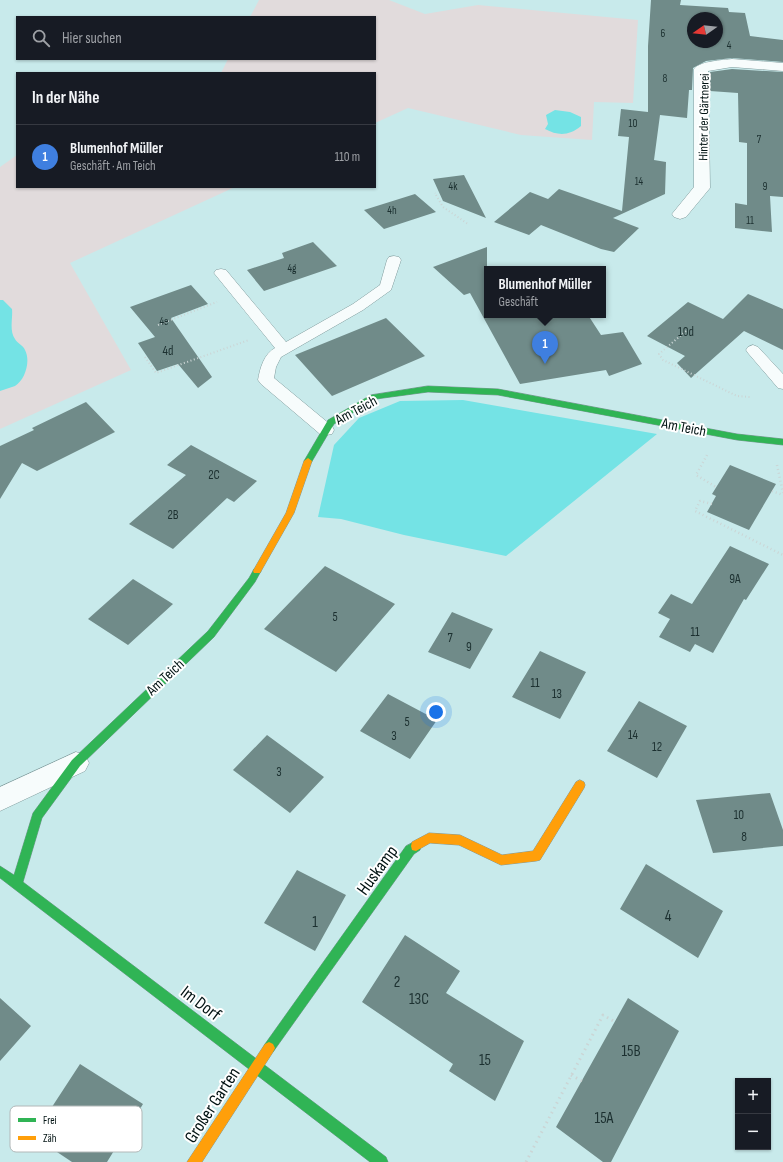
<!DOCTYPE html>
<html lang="de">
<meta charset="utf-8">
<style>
body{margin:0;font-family:"Sofia Sans Condensed",sans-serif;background:#242831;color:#f1f3f6}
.controls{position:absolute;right:12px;bottom:12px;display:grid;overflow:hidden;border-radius:0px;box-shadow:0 1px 3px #0004}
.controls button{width:36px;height:36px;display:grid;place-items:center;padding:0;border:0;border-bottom:1px solid #363941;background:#171b24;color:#f1f3f6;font:20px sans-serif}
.compass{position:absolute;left:687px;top:12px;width:36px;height:36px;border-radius:50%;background:#171b24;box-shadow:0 1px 3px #0004;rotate:256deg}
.you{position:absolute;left:436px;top:712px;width:14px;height:14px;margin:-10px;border:3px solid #fff;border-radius:50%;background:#1a73e8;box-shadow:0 0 0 6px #1a73e833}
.badge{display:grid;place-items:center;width:26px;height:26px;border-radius:50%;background:#a4b0b2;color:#fff;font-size:13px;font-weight:700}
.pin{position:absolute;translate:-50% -33px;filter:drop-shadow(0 1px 2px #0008)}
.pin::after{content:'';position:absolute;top:21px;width:14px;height:12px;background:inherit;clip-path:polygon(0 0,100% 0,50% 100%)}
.popup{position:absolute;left:484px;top:266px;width:122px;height:52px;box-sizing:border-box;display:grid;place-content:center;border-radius:0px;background:#171b24;filter:drop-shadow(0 1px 3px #0005);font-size:13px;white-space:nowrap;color:#9ea1a6}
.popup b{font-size:15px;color:#f1f3f6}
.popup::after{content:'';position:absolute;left:50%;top:100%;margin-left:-8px;border:8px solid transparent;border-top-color:#171b24}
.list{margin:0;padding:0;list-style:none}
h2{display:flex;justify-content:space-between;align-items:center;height:52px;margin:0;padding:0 16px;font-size:17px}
h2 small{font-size:13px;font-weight:400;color:#9ea1a6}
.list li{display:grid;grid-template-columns:26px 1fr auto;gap:12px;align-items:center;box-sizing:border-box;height:64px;padding:0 16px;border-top:1px solid #363941}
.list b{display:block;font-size:15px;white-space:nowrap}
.list p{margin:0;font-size:13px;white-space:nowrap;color:#9ea1a6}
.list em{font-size:13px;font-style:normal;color:#9ea1a6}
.icon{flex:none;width:22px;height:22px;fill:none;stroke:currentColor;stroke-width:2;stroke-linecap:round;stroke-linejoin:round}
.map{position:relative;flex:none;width:783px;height:1162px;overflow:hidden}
.search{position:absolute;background:#171b24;box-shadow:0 1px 3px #0004;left:16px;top:16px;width:360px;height:44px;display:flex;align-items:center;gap:10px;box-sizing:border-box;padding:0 14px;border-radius:0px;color:#9ea1a6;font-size:15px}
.panel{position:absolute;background:#171b24;box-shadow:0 1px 3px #0004;left:16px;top:72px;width:360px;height:116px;border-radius:0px}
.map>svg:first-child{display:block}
.green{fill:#e1dbdc}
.water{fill:#74e3e5}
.building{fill:#708b89;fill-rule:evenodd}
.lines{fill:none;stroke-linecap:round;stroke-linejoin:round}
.lane-casing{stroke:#809b9c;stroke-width:1}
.street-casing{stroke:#809b9c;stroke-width:1}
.fast-casing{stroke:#809b9c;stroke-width:1}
.slow-casing{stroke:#809b9c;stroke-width:1}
.path-far3{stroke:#cbd5d5;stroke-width:1.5;stroke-dasharray:0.5 2;stroke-linecap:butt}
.path-far2{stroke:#cbd5d5;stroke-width:2;stroke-dasharray:1 2.5;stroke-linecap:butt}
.path-far1{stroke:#cbd5d5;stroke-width:2.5;stroke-dasharray:1 3;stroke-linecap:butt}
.path{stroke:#cbd5d5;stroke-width:3;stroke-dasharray:1.5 4;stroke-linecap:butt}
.lane{fill:#f7fcfc;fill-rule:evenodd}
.street{fill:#f7fcfc;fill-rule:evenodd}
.fast{fill:#30b455;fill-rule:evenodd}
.slow{fill:#ff9f0a;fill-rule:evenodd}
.labels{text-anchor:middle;stroke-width:4;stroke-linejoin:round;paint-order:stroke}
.far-number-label{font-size:11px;fill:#1c3030}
.far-street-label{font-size:13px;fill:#001212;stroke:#fff}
.number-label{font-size:13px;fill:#1c3030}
.street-label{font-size:15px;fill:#001212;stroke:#fff}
.near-number-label{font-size:16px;fill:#1c3030}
.near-street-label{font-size:18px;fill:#001212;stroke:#fff}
.key{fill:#fff;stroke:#b2b8b8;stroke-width:1}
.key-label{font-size:11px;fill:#001212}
</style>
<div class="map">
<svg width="783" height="1162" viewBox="0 0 783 1162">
<rect width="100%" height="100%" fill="#c8eaeb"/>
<path class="green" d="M 259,0 L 389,0 L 425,14 L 478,5 L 638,20 L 633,103 L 594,102 L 592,140 L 521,135 L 408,108 L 375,123 L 375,73 L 221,73 L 228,59 L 375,59 L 375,17 L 250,17 Z
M 17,155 L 17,187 L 235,187 L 70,263 L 131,370 L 0,429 L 0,167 Z"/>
<path class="water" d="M 555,110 L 570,112 L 581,117 L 581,126 C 569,136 558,136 545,129 L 548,124 L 546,115 Z
M 0,300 L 3,300 L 12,309 C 13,318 9,331 15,339 C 17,343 23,345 25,350 C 31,361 25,380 15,386 C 10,388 5,389 0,391 Z
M 463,400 L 657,434 L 506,556 L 404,535 L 341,519 L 318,517 L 334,445 L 359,418 L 400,401 Z"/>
<path class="building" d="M 651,0 L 681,0 L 680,5 L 728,8 L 729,12 L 745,13 L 750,36 L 783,40 L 783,62 L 732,58 L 706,61 L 693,68 L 692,90 L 689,90 L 687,118 L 660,115 L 654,160 L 666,162 L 665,194 L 613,218 L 639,228 L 614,252 L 601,249 L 541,225 L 529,235 L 494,222 L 530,192 L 548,199 L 559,189 L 622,211 L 629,137 L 618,136 L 621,109 L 648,112 L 648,46 ZM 693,18 L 717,18 L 717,42 L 693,42 Z
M 732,69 L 783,72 L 783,197 L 770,196 L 772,232 L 735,228 L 735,203 L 747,205 L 747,143 L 739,142 L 738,93 L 710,91 L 710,72 Z
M 464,175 L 486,218 L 443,201 L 433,179 Z
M 415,194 L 436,212 L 384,229 L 364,210 Z
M 313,242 L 337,266 L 264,291 L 247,270 L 284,258 L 282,253 Z
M 487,247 L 487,315 L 588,315 L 601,335 L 623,332 L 642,364 L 609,376 L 606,370 L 520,384 L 470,293 L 464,295 L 433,267 Z
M 191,285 L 208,304 L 171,318 L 212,377 L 198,388 L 178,364 L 157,371 L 138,343 L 155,337 L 130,307 Z
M 748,294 L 783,309 L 783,350 L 744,331 L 691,378 L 677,363 L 685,356 L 647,336 L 688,302 L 723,319 Z
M 386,318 L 425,356 L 332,396 L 295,355 Z
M 86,402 L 115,432 L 37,471 L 22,463 L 0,499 L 0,446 L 34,430 L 32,428 Z
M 191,445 L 257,481 L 234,502 L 227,498 L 173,549 L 129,524 L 186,475 L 167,465 Z
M 730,465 L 776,484 L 749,530 L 707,512 L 716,496 L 712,494 Z
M 730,546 L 769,564 L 746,600 L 744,599 L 713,653 L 695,644 L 690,652 L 659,637 L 670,619 L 658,613 L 671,594 L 692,604 Z
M 325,566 L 395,604 L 336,672 L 264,629 Z
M 133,579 L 173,604 L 128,645 L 88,619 Z
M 452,612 L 493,629 L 470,669 L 428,652 Z
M 540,651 L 586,672 L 560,719 L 512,697 Z
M 388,694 L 437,720 L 410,759 L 360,731 Z
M 639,701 L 687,726 L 657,778 L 607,751 Z
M 267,735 L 324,777 L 290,813 L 233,770 Z
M 770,793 L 783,830 L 783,846 L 713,853 L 696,800 Z
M 646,864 L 723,911 L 698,958 L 620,909 Z
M 297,870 L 346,895 L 315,951 L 264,923 Z
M 405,935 L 460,971 L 446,993 L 524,1041 L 495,1101 L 449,1071 L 453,1064 L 362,1002 Z
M 0,998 L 31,1026 L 0,1061 Z
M 628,998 L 679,1031 L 611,1162 L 603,1162 L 556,1127 Z
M 80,1064 L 143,1104 L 107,1162 L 72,1162 L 33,1136 Z"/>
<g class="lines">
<g class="lane-casing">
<path id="lane" d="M 394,256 L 399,257 L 401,260 L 391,290 L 363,310 L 281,357 L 276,367 L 274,378 L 332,426 L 334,430 L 332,434 L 326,435 L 320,434 L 261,384 L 258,380 C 260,368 264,354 275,348 L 214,273 L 216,270 L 221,269 L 226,270 L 286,342 L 353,304 L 380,285 L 387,260 L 389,257 Z
M 753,345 L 758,347 L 783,374 L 783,389 L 778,388 L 748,353 L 746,350 L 748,347 Z"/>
</g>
<g class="street-casing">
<path id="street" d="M 732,59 L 783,63 L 783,71 L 732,67 L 708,71 L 710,188 L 686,217 L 680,219 L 674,217 L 672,214 L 694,187 L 694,69 C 700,61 723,60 732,59 Z
M 76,752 L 85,755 L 89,763 L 85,771 L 0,811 L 0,787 Z"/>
</g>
<g class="fast-casing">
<path id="fast" d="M 428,386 L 498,389 L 737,434 L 783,439 L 783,445 L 737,440 L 498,395 L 428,392 L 376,399 L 334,424 L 311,463 L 305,463 L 304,461 L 328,420 L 371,395 Z
M 257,568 L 260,569 L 261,571 L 255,582 L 214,637 L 80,766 L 42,818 L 23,882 L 386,1157 L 388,1162 L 370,1162 L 0,878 L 0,866 L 14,875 L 33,813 L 72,760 L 208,631 L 249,578 L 254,569 Z
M 416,841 L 420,842 L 421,846 L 420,850 L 414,854 L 273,1052 L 269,1054 L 265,1052 L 263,1048 L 265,1044 L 406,846 Z"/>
</g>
<g class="slow-casing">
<path id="slow" d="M 308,458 L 312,461 L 294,513 L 260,573 L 254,573 L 253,571 L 286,513 L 304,461 Z
M 580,780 L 584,782 L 585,785 L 584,788 L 540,860 L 536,861 L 501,865 L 459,845 L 430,843 L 416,851 L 412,850 L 411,846 L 412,842 L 429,833 L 460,835 L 502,855 L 533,851 L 576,782 Z
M 269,1042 L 273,1044 L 275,1048 L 273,1052 L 202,1162 L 187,1162 L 265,1044 Z"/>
</g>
<path class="path-far3" d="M 435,193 L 437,196"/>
<path class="path-far2" d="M 436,195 L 443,207 L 468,224
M 158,325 L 217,302
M 686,331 L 659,354 L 663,360 L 737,396 L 750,397
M 145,357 L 156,373 L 249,340"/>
<path class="path-far1" d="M 707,455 L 696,475 L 716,487
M 777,465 L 783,493
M 772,491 L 783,495
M 712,504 L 700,501 L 695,511 L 783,555"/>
<path class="path" d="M 571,1075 L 582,1081
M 526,1162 L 603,1015 L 615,1022"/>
<use href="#lane" class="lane"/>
<use href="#street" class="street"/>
<use href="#fast" class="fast"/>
<use href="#slow" class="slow"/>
</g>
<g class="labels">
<g class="far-number-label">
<text x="663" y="37">6</text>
<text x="729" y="49">4</text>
<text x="665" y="82">8</text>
<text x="633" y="127">10</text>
<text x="759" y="143">7</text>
<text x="639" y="185">14</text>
<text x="453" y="190">4k</text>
<text x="765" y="190">9</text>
<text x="392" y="214">4h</text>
<text x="750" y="224">11</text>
<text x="292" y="272">4g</text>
<text x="164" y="325">4e</text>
</g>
<g class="far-street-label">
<text transform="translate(703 117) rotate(-89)" y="5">Hinter der Gärtnerei</text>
</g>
<g class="number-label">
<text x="686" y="336">10d</text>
<text x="168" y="355">4d</text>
<text x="214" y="479">2C</text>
<text x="173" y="519">2B</text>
<text x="735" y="583">9A</text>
<text x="335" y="621">5</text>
<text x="695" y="636">11</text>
<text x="450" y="642">7</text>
<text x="469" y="651">9</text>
<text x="535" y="687">11</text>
<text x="557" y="698">13</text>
<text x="407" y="726">5</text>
<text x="633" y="739">14</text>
<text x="394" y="740">3</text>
<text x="657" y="751">12</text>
<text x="279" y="776">3</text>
<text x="739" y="819">10</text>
<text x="744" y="841">8</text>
</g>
<g class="street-label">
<text transform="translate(356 410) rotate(-28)" y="5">Am Teich</text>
<text transform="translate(684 427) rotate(11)" y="5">Am Teich</text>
<text transform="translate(165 677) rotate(-43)" y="5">Am Teich</text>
</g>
<g class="near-number-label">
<text x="668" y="921">4</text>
<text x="315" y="927">1</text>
<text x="397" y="987">2</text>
<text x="419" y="1004">13C</text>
<text x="631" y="1056">15B</text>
<text x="485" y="1065">15</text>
<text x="604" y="1123">15A</text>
</g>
<g class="near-street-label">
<text transform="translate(377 870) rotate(-54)" y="6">Huskamp</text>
<text transform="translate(201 1003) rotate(37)" y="6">Im Dorf</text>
<text transform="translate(212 1105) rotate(-57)" y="6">Großer Garten</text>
</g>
</g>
<rect x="10" y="1106" width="132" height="46" rx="6" class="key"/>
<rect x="18" y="1118" width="18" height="4" fill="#30b455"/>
<rect x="18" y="1136" width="18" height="4" fill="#ff9f0a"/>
<g class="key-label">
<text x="43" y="1124">Frei</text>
<text x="43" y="1142">Zäh</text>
</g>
</svg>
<div class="controls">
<button>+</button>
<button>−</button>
</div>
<svg class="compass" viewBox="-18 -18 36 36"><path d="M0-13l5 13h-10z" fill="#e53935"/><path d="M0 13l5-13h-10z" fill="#9ea1a6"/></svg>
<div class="you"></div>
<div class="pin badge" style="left:545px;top:364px;background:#3f7fe0">1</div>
<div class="popup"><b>Blumenhof Müller</b>Geschäft</div>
<div class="search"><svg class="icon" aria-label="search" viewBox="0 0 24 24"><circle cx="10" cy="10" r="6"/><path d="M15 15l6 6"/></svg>Hier suchen</div>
<section class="panel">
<h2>In der Nähe<small></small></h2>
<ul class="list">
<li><span class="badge" style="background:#3f7fe0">1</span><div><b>Blumenhof Müller</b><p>Geschäft · Am Teich</p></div><em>110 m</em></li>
</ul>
</section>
</div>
